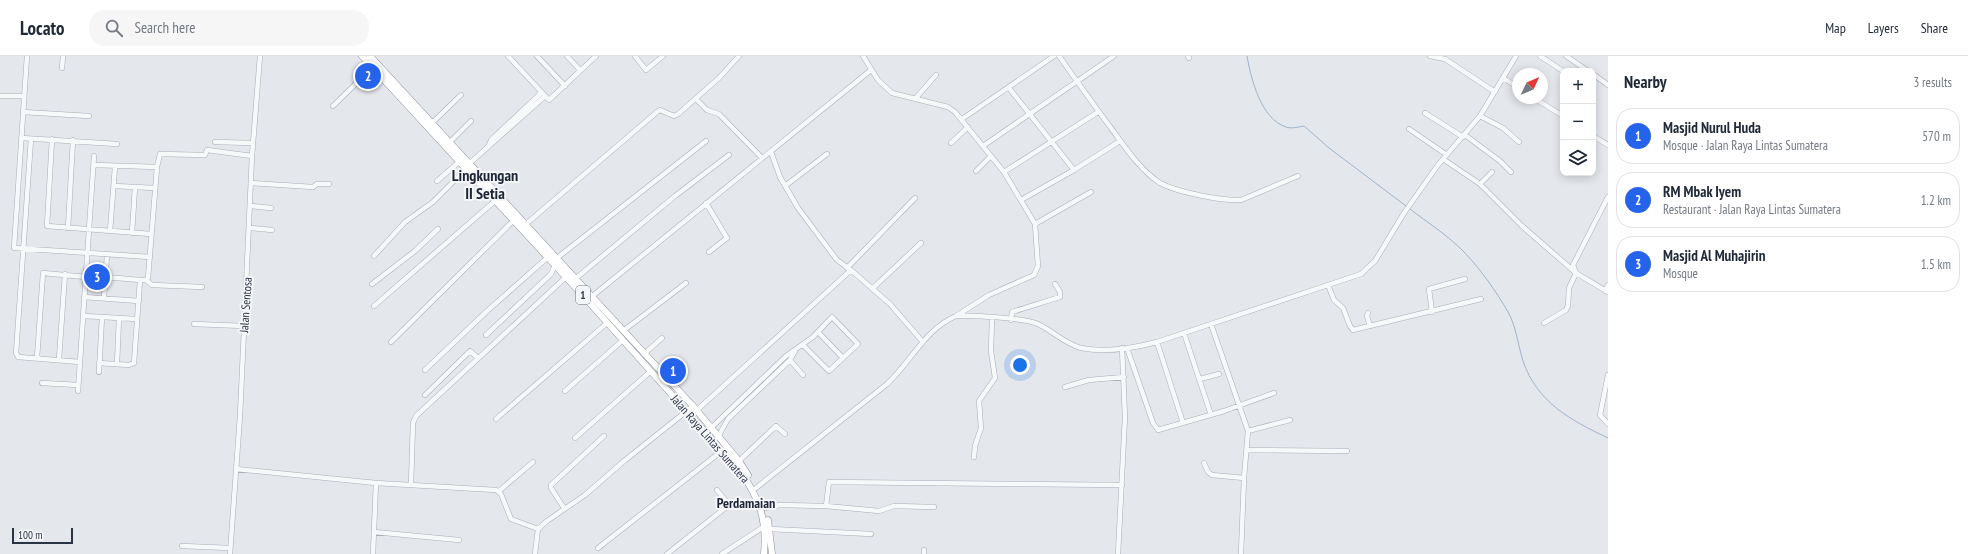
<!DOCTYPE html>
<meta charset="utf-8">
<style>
body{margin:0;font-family:"PT Sans Narrow",sans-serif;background:#f6f6f7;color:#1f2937}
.controls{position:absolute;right:12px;top:12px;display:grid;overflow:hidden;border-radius:8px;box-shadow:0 2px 10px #0003}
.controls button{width:36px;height:36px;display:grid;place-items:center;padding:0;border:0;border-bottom:1px solid #e0e1e3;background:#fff;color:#1f2937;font:20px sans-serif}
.compass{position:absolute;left:1512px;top:12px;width:36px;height:36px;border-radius:50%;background:#fff;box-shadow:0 2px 10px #0003;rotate:46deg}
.scale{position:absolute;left:12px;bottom:10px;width:61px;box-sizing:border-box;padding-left:4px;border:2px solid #2b3445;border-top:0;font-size:11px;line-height:14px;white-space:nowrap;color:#2b3445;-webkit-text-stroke:3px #f4f6f9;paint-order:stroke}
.you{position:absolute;left:1020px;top:309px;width:14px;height:14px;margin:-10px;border:3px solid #fff;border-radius:50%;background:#1a73e8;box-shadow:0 0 0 6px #1a73e833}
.badge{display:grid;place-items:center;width:26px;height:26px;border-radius:50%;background:#2563eb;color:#fff;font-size:13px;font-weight:700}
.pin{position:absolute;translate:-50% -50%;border:2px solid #fff;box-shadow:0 1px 4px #0006}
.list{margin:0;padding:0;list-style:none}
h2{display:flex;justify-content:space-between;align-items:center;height:52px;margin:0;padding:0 16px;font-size:17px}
h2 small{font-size:13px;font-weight:400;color:#747a83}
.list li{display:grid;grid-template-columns:26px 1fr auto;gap:12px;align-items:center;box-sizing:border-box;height:56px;margin:0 8px 8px;padding:0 8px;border:1px solid #e0e1e3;border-radius:16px}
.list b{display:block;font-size:15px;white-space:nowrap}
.list p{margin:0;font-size:13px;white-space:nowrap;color:#747a83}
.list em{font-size:13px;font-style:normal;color:#747a83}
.icon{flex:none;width:22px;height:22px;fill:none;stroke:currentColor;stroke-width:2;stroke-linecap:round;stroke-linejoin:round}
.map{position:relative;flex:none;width:1608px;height:498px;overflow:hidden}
header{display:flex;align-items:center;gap:24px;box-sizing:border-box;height:56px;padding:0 20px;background:#fff;border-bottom:1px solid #e0e1e3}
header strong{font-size:19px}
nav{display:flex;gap:22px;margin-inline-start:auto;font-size:14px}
.search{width:280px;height:36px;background:#f6f6f7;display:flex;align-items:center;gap:10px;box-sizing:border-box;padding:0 14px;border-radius:16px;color:#747a83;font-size:15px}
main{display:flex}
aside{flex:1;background:#fff}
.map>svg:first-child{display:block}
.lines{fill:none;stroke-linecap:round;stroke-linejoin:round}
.stream{stroke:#9fb4cc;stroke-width:1}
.minor-casing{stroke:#a9aeb7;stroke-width:5.5}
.highway-casing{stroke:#8b94a3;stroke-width:7}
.minor{stroke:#f7f8fa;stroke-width:4.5}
.highway{stroke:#fff;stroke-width:6}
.labels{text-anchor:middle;stroke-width:4;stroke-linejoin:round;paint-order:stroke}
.shield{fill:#f4f6f9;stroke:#676e7b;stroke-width:1}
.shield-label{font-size:11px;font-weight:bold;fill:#2b3445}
.street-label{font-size:12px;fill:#2b3445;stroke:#f4f6f9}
.quarter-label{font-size:14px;font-weight:bold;fill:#1d2536;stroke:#f4f6f9}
.district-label{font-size:16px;font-weight:bold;fill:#1d2536;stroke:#f4f6f9}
</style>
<header>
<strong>Locato</strong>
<div class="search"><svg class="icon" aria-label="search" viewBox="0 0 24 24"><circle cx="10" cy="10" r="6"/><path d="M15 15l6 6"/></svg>Search here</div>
<nav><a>Map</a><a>Layers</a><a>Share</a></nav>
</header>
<main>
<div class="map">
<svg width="1608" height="498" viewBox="0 0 1608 498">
<rect width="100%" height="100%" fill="#e4e7ec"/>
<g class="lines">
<path class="stream" d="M 1247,0 C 1251,23 1261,63 1286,71 C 1291,73 1298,71 1304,70 L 1329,92 L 1406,150
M 1410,153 C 1428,167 1449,180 1465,197 C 1481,214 1496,235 1508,256 C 1516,270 1518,289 1523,305 C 1537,346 1570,364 1608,382"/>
<g class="minor-casing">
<path id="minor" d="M 27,0 L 14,192 L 150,201
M 508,0 L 549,44 L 596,0
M 537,0 L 565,30
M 567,0 L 580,14
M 635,0 L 646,14 L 663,0
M 863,0 L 878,24 L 892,37 L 948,51 L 955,56 L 1004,116 L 1035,168 L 1038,210 L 1034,219 L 989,239 L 956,260
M 1059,0 C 1076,24 1093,48 1111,72 C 1125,91 1140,114 1160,127 C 1177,136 1221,145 1241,144 L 1298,120
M 1188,0 L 1189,2
M 1430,0 L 1445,3 L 1495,36
M 1540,0 L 1563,15
M 1566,0 L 1588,15
M 62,12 L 63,0
M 1593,18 L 1608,29
M 1503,22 L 1518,31
M 1009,32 L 1074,114
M 0,40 L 23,40
M 1534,42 L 1563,60
M 696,43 L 707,54 L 719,58 L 762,102
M 915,43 L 936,19
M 333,50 L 373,11
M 23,56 L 89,60
M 1425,57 L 1463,81
M 1480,60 L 1503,72 L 1519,86
M 962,63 L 1054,0
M 432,67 L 461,39
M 1409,73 L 1447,99
M 1465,79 L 1500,105 L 1511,116
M 1593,80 L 1608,89
M 21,82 L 117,88
M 31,83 L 16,297 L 18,301 L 80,306
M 52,83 L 47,170 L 151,178
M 215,86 L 253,87
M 450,86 L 471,65
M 951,87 L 968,71
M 489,89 L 491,84 L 541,37
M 983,90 L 1114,0
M 771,96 L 780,121 L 798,152 L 837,204 L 851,214 L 890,248 L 922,285
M 1443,103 L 1480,128 L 1522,170 L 1576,217 L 1608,236
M 470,107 L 544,41
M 94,109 L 157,111 L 148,222 L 146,224 L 140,224 L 134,307 L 129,309 L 99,307
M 157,111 L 160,98 L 205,99 L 207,94 L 252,100
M 976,115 L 991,100
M 1004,116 L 1098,56
M 437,125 L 460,105
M 251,127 L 313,131 L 317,128 L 329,128
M 1480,128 L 1492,116
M 114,130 L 155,132
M 785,130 L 827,98
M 1021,144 L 1074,114 L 1120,85
M 706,147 L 727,182 L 709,196
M 250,150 L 271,152
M 526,168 L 657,56 L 660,54 L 674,60 L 678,58 L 719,22 L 739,0
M 1035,168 L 1091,136
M 68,172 L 73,84
M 250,172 L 272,174
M 110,175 L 115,111
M 132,177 L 135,131
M 374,200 L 405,166 L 433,146 L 467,112
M 557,202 L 706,85
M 847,212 L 915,142
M 105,221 L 140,224
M 575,223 L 675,140 L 729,99
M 146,224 L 152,229 L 202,231
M 372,228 L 415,195 L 438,173
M 1328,229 L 1334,244 L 1343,252 L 1350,270 L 1353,274 L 1481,243
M 873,232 L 921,187
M 1605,235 L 1608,229
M 84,241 L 139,245
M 104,242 L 107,199
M 590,242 L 871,14
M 374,250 L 496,144
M 1432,256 L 1429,233 L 1465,223
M 1368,257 L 1367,260 L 1370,270
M 83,260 L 102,261
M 1011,264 L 1012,256 L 1060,241 L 1060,236 L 1055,228
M 1544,267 L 1566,254 L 1568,250 L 1569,232 L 1576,217 L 1573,209 L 1608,141
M 194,268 L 244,270
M 1211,268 L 1248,375 L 1244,422 L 1241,498
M 623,275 L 686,227
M 818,276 L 843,302
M 1184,277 L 1211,359
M 486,279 L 551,218 L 555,209
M 391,286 L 514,164
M 1157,286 L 1183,367
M 1127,292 L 1153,367 L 1158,374 L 1224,355 L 1274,337
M 644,298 L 662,282
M 37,302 L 43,217 L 86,221
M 59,303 L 65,218
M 790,304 L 803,319
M 117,308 L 119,262
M 425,314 L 486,256 L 547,202
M 99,316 L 102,261 L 136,263
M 1608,319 L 1600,359 L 1608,368
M 1200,323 L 1219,318
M 42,327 L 78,329
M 1065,331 L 1089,324 L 1124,321
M 78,335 L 94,100
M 565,335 L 623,284
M 425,339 L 470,295 L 478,302
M 696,355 L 851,214
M 496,363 L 607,267
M 711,372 L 786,300 L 813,281 L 832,261 L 858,288 L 829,315 L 803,289
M 1248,375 L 1290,364
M 718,381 L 728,363 L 790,304 L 795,295
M 575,382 L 651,315
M 1247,394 L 1347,395
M 974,401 L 975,390 L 981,372 L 979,345 L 995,322 L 991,295 L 992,262
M 739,405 L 776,370 L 785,378
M 1204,407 L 1208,416 L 1212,419 L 1244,422
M 236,413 L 376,427 L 496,434 L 501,438 L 511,463 L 538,473
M 411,429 L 413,367 L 416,360 L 566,221
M 756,432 L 887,328 C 911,306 925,273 956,260 C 972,259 1024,262 1038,268 C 1053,275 1065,288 1081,292 C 1105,297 1134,292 1157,286 L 1361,218 L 1375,205 L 1404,157 L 1438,109 L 1480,60 L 1516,0
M 499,435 L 533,406
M 826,450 L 879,455 L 894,450 L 934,451
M 564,452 L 551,432 L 551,429 L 604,380
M 765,452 L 780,449 L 826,450 L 829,426 L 1122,429
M 770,473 L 871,478
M 374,476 L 459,484
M 182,490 L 230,492
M 598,492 L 723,394
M 230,498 L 240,360 L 252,100 L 260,0
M 373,498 L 376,427
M 535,498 L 538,473 L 547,465 L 585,439 L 624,405 L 693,350
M 667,498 L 729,449 L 717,434
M 722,498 L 765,470
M 924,498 L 924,494
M 1118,498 L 1125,361 L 1122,292"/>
</g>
<g class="highway-casing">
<path id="highway" d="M 362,0 L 587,244 L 741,416 C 760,444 767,464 764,498
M 370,0 L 693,350 L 739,405 L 748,419
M 768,464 L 772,498"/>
</g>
<use href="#minor" class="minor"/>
<use href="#highway" class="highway"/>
</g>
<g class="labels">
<rect class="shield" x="576" y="230" width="14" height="18" rx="3"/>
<g class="shield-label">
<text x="583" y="243">1</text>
</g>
<g class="street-label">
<text transform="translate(246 249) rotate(-86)" y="4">Jalan Sentosa</text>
<text transform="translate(710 383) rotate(49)" y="4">Jalan Raya Lintas Sumatera</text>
</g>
<g class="quarter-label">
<text x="746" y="452">Perdamaian</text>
</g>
<g class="district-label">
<text x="485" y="125">Lingkungan<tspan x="485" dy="18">II Setia</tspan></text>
</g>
</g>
</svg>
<div class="controls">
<button>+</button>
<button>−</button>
<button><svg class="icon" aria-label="layers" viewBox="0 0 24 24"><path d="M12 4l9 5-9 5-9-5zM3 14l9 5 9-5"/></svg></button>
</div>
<svg class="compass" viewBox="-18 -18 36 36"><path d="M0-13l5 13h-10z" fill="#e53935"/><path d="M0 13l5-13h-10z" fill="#747a83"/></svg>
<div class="scale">100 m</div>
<div class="you"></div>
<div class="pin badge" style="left:673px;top:315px">1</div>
<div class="pin badge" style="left:368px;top:20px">2</div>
<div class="pin badge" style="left:97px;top:221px">3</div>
</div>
<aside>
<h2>Nearby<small>3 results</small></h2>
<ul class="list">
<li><span class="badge">1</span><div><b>Masjid Nurul Huda</b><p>Mosque · Jalan Raya Lintas Sumatera</p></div><em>570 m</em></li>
<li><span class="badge">2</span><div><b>RM Mbak Iyem</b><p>Restaurant · Jalan Raya Lintas Sumatera</p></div><em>1.2 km</em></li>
<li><span class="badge">3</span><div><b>Masjid Al Muhajirin</b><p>Mosque</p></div><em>1.5 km</em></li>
</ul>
</aside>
</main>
